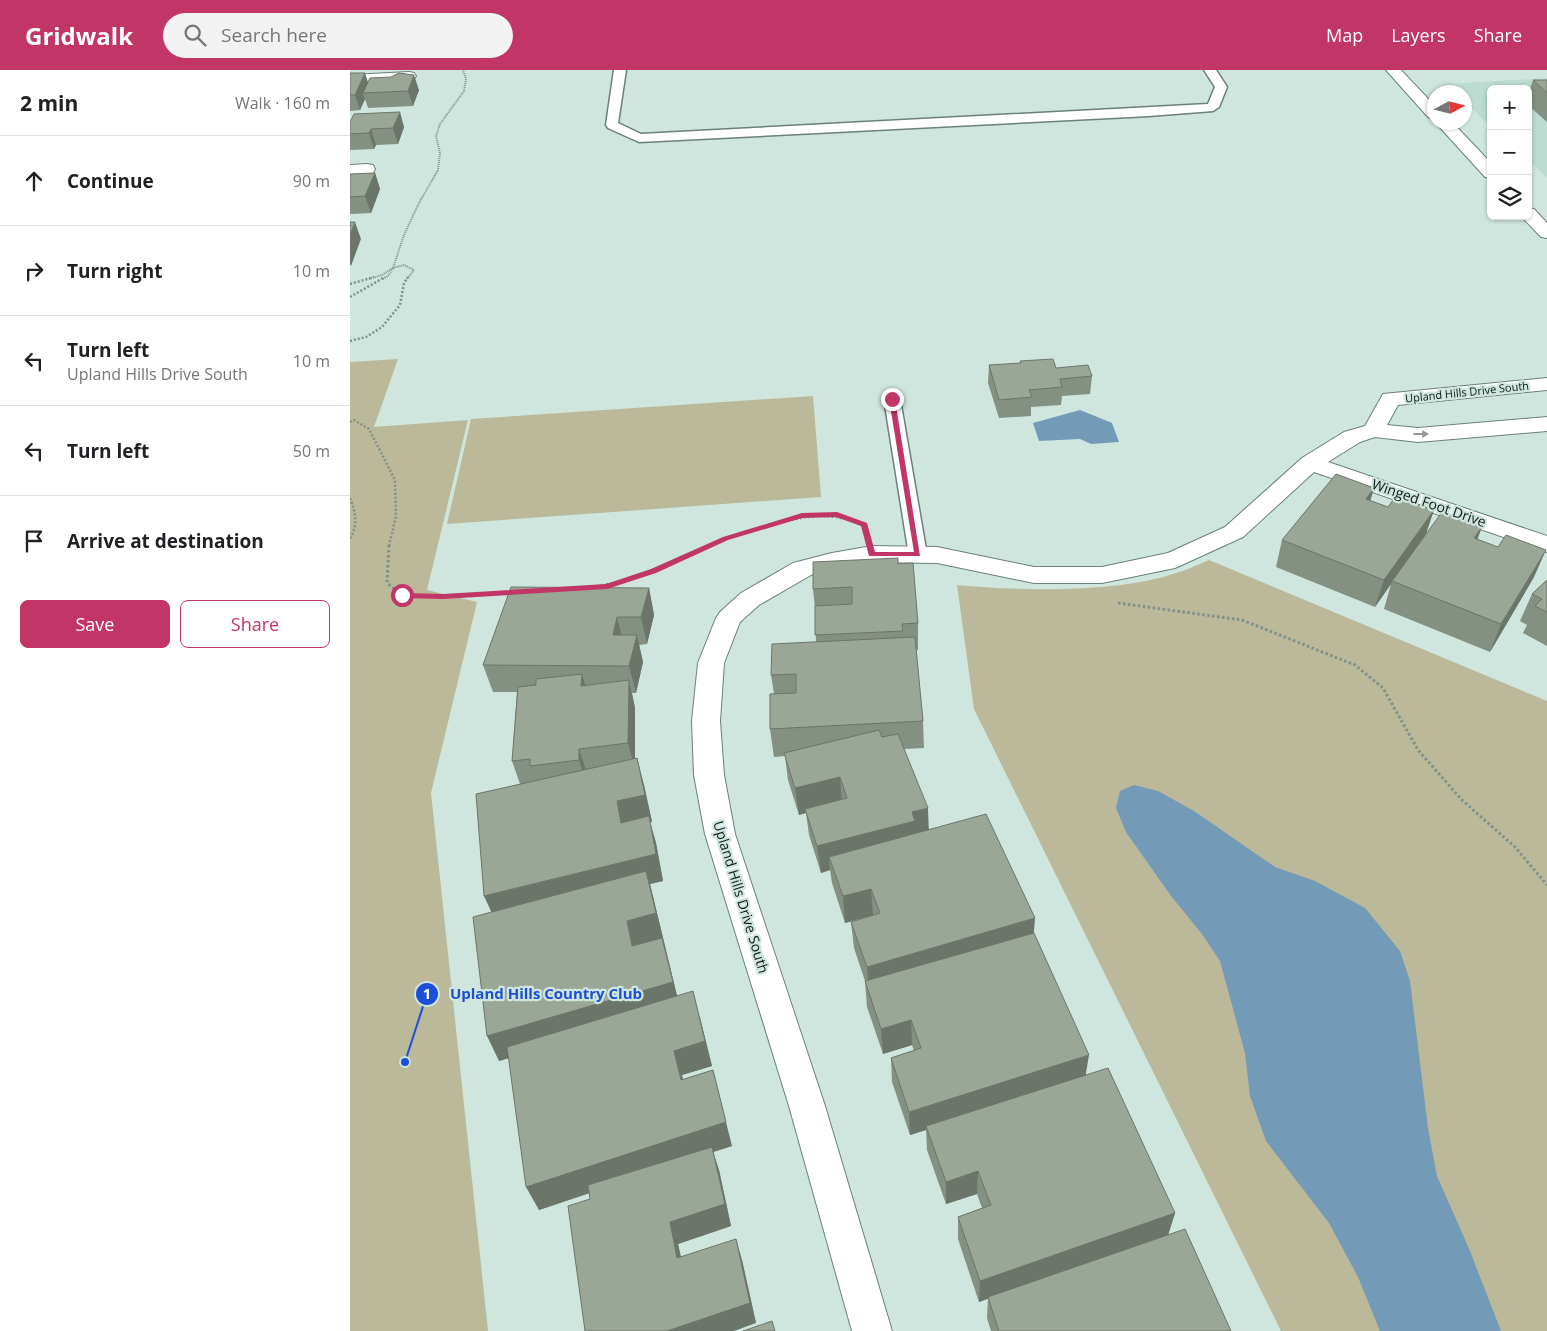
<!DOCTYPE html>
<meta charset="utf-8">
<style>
body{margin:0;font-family:"Open Sans",sans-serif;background:#f2f2f2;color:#202124}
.controls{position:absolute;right:15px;top:15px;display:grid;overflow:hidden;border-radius:8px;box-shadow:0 1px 4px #0004}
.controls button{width:45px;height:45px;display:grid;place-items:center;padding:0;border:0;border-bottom:1px solid #e0e0e0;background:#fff;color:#202124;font:25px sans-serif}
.compass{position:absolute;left:1077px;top:15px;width:45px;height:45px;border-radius:50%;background:#fff;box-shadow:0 1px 4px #0004;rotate:83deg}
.stop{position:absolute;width:15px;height:15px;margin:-11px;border:4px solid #c13567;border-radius:50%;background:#fff}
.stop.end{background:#c13567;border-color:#fff;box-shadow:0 1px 5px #0008}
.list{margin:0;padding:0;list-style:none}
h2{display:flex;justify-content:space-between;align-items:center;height:65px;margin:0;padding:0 20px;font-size:21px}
h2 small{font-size:16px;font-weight:400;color:#757577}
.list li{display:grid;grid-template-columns:32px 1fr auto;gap:15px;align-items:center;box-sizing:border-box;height:90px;padding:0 20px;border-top:1px solid #e0e0e0}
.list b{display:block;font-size:19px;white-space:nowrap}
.list p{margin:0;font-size:16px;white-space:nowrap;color:#757577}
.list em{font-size:16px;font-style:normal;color:#757577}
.actions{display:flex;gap:10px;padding:15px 20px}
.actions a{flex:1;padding:11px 0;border:1px solid #c13567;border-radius:8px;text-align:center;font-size:18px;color:#c13567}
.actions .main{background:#c13567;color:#fff}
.icon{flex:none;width:28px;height:28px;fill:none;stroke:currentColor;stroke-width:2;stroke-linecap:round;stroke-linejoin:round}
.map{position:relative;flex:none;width:1197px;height:1261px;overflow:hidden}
header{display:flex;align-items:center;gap:30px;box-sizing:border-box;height:70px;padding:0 25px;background:#c13567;color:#fff}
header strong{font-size:24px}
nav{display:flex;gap:28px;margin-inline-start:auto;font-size:18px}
.search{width:350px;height:45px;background:#f2f2f2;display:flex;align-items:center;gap:12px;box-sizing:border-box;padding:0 18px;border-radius:28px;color:#757577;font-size:19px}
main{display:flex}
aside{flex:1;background:#fff}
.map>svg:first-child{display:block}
.built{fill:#bcdcd1}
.green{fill:#bbb999}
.water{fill:#739ab6}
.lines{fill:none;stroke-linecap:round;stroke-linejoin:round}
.lane-casing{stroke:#6a8079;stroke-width:3}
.street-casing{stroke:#6a8079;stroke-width:2}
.primary-casing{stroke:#6a8079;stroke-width:2}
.path-far2{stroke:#7f918a;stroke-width:2;stroke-dasharray:1 1;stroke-linecap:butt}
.path-far1{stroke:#7f918a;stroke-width:2.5;stroke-dasharray:2 2;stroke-linecap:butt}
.path{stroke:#7f918a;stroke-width:3;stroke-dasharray:2.5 2.5;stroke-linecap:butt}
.lane{fill:#fff;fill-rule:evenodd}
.street{fill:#fff;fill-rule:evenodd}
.primary{fill:#fff;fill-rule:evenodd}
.wall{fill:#849082}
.shaded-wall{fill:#6c756a}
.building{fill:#9aa797;stroke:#6c756a}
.oneway{fill:#939796}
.route{fill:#c13567}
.labels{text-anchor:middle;stroke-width:4.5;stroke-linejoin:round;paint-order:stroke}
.far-street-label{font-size:11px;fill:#101815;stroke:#cee6dd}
.street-label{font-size:14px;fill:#101815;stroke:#cee6dd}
.leader{fill:none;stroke:#1d4ed8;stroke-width:2}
.callout-dot{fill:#1d4ed8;stroke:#cee6dd;stroke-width:2}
.mark-label{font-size:15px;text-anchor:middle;font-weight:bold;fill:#fff}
.callout-label{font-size:15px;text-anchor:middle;font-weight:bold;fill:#1d4ed8;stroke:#cee6dd;stroke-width:4.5;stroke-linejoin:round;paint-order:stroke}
</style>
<header>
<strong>Gridwalk</strong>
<div class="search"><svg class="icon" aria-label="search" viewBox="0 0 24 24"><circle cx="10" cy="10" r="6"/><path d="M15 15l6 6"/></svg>Search here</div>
<nav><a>Map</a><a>Layers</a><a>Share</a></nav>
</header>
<main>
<aside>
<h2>2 min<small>Walk · 160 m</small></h2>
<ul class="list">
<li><svg class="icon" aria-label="ahead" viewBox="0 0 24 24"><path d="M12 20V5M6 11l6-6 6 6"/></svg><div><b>Continue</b></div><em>90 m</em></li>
<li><svg class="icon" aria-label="right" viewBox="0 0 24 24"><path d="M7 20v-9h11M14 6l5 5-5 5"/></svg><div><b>Turn right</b></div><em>10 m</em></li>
<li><svg class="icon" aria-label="left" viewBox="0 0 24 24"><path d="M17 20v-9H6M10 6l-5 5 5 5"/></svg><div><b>Turn left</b><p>Upland Hills Drive South</p></div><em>10 m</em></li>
<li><svg class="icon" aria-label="left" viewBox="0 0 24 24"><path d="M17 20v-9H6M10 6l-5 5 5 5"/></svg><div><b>Turn left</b></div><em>50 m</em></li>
<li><svg class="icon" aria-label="arrive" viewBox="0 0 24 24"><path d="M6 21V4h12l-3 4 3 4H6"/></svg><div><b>Arrive at destination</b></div></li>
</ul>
<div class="actions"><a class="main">Save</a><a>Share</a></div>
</aside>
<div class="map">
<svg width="1197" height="1261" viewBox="0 0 1197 1261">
<rect width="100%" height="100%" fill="#cee6dd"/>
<path class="built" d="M 1197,8 L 1197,108 L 1178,89 L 1178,19 L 1141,19 L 1141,58 L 1115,31 L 1114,22 L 1107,22 L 1098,14 Z"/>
<path class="green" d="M 48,289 L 24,357 L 118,350 L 77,520 L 127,532 L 81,723 L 138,1261 L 0,1261 L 0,292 Z
M 463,326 L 471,427 L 97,454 L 121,349 Z
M 859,490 L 1197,631 L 1197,1261 L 931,1261 L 624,639 L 607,515 C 667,521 766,523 823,504 C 835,501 847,495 859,490 Z"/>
<path class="water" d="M 730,340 L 762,353 L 769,372 L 741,374 L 730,369 L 689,371 L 683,353 Z
M 784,715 L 808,721 L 844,741 L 925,797 L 965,811 L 1015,838 L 1050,881 L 1060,911 L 1078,1058 L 1087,1106 L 1120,1181 L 1151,1261 L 1030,1261 L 1008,1207 L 979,1153 L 916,1071 L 900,1026 L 895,983 L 870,891 L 852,864 L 821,826 L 776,762 L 766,738 L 770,721 Z"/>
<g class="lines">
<g class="lane-casing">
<path id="lane" d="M 264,0 L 276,0 L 268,53 L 291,64 L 858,34 L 865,17 L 854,0 L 866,0 L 877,17 L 869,37 L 863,41 L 799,46 L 289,72 L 258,58 L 256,55 Z
M 542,324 L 548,325 L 550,329 L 577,485 L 575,489 L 568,491 L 561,489 L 559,485 L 534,329 L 536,325 Z"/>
</g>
<g class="street-casing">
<path id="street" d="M 59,2 L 64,3 L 66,6 L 64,9 L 0,13 L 0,5 Z
M 17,94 L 23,95 L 25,99 L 23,103 L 0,105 L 0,95 Z
M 1197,308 L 1197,320 L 1048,335 L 1037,355 L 1068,358 L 1197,347 L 1197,361 L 1068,372 L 1025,367 L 1010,372 L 978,392 L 1197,466 L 1197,482 L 964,402 L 893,467 L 825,498 L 752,513 L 684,513 L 587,493 L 522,492 L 461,505 L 409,535 L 390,552 L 374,593 L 370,651 L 374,705 L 385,764 L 475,1036 L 542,1261 L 502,1261 L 439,1036 L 355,764 L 344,705 L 342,651 L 348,593 L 366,548 L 370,542 L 391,523 L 443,493 L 482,483 L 522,476 L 587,477 L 684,497 L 752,497 L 818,483 L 875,457 L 952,388 L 994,362 L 1015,356 L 1033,324 Z"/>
</g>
<g class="primary-casing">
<path id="primary" d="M 1036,0 L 1051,0 L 1084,35 L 1084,49 L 1078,47 Z
M 1085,52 L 1102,52 L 1141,93 L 1141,108 L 1135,107 Z
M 1178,138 L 1184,139 L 1197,153 L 1197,168 L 1191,167 L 1171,146 L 1178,146 Z"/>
</g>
<path class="path-far2" d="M 19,209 L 32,205 L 43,198 L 54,165 L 69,133 L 88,100 L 90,83 L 86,66 L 90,54 L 114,21 L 116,9 L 113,0
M 33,209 L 39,205 L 43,198 L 54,195 L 64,200 L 57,209"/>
<path class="path-far1" d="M 0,214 L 24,207
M 0,227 L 35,207
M 0,271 L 16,267 L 32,257 L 50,235 L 54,213 L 58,207
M 0,352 L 4,350 L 19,359 L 45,410 L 46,446 L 39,476
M 0,428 C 6,443 8,455 0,469
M 358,476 C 379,467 399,461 420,455 C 453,446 482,441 514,455"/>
<path class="path" d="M 39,475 L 37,513 L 52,525 L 93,527 L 162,522
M 241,517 C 285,512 321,492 361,475
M 768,533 L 892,550 L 1005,595 L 1033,618 L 1068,680 L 1112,730 L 1165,777 L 1197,815"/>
<use href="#lane" class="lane"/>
<use href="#street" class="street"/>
<use href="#primary" class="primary"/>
</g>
<path class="wall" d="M 0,3 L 18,12 L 69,20 L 63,36 L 18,38 L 15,29 L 10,40 L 0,41 Z
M 1183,10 L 1197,10 L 1197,52 L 1178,35 L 1178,25 Z
M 0,52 L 54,57 L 48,74 L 26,75 L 24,79 L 0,80 Z
M 25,103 L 30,119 L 21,143 L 0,144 L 0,104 Z
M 670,291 L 706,298 L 742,306 L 740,324 L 712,326 L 711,335 L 681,337 L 681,346 L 649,348 L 638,313 L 639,295 L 670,293 Z
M 1024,418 L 1020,431 L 1038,437 L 1084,440 L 1075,464 L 1127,469 L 1184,507 L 1140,582 L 1034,539 L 1041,514 L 1025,537 L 926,497 L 932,470 Z
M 548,494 L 568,553 L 568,580 L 566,580 L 573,651 L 574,678 L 554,679 L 579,760 L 684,863 L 736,1005 L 825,1143 L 818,1165 L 881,1261 L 641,1261 L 637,1248 L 638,1228 L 629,1232 L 608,1169 L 608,1147 L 632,1138 L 627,1124 L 596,1134 L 577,1080 L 576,1060 L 560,1065 L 542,1012 L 541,988 L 564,981 L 562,975 L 533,984 L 517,937 L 515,911 L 504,878 L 501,852 L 523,845 L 495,853 L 482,813 L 480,800 L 471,803 L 459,765 L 456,743 L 449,745 L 438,710 L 435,686 L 424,687 L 420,659 L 424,624 L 421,605 L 466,572 L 465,539 L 463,519 Z
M 1197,510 L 1197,576 L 1173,563 L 1177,555 L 1170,551 L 1182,524 Z
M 299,518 L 304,545 L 297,574 L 289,575 L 293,592 L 286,623 L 282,623 L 285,638 L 285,688 L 294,715 L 302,752 L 300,752 L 306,773 L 313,811 L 300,814 L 327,926 L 350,947 L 362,996 L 332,1005 L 333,1010 L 382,1076 L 363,1082 L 369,1100 L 381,1156 L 328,1174 L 331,1186 L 392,1190 L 406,1253 L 240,1129 L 239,1123 L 189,1140 L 159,988 L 149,991 L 141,842 L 170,714 L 162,691 L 167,622 L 143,622 L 133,595 Z"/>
<path class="shaded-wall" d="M 15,3 L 20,18 L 13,23 L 15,29 L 10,40 L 5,25 Z
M 64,5 L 69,20 L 63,36 L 58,21 Z
M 50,42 L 54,57 L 48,74 L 43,58 Z
M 21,59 L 26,75 L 24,79 L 19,63 Z
M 25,103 L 30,119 L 21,143 L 15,126 Z
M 5,152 L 11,169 L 1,196 L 0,194 L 0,165 Z
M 1024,418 L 1016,445 L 1016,429 Z
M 1084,440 L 1075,467 L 1042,511 L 1041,514 L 1025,537 L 1034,510 Z
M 1132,457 L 1122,484 L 1124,468 Z
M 1196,480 L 1184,507 L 1140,582 L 1151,554 Z
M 299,518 L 304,545 L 297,574 L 291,547 Z
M 267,547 L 274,575 L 263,565 Z
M 287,565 L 293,592 L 286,623 L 279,596 Z
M 232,604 L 240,631 L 231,616 Z
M 279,610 L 285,638 L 285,700 L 278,673 Z
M 229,679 L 238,706 L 237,717 L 229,690 Z
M 287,688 L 294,715 L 302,752 L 300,752 L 306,773 L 313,811 L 300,814 L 330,938 L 149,991 L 137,966 L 282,876 L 277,851 L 146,852 L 134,826 L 271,753 L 267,731 Z
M 490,707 L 492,734 L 455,739 L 456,743 L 449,745 L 445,718 Z
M 578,738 L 579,765 L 479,787 L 480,800 L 471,803 L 467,776 L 562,742 Z
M 521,819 L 523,845 L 495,853 L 493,826 Z
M 685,848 L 683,874 L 519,923 L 517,897 Z
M 343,921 L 362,996 L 332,1005 L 339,1035 L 331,1010 L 324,981 Z
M 561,950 L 562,975 L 533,984 L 531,959 Z
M 739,985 L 735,1009 L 576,1056 L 576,1060 L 560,1065 L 559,1042 Z
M 363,1000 L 382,1076 L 363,1082 L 369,1100 L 381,1156 L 328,1174 L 335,1209 L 327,1188 L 320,1152 L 363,1082 L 189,1140 L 176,1117 Z
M 628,1101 L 627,1124 L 596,1134 L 596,1112 Z
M 825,1143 L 818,1165 L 629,1232 L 630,1211 Z
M 386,1169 L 392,1190 L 406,1253 L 384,1261 L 317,1261 Z"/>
<path class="building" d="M 0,3 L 15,3 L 5,25 L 0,25 Z
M 49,3 L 64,5 L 58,21 L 13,23 L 20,8 L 41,7 Z
M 1183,10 L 1197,10 L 1197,23 Z
M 50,42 L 43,58 L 21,59 L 19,63 L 0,64 L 0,52 L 4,44 Z
M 25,103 L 15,126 L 0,127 L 0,104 Z
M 0,152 L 5,152 L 0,165 Z
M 703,289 L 706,298 L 738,295 L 742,306 L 710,309 L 712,317 L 679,320 L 682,327 L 649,330 L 639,295 L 671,293 L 670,291 Z
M 986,404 L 1024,418 L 1016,429 L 1038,437 L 1046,426 L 1084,440 L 1034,510 L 932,470 Z
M 1092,442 L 1132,457 L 1124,468 L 1148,477 L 1156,465 L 1196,480 L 1151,554 L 1042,511 Z
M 548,488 L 548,494 L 563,493 L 568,553 L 552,554 L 553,561 L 465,565 L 465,536 L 502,534 L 502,517 L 463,519 L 463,492 Z
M 1197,510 L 1197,542 L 1185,536 L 1192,529 L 1182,524 Z
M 161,517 L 299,518 L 291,547 L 267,547 L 263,565 L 287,565 L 279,596 L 133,595 Z
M 565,567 L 573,651 L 420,659 L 420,624 L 446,623 L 446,604 L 421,605 L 422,574 Z
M 232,604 L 231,616 L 279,610 L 278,673 L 229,679 L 229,690 L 180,696 L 180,689 L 162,691 L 168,617 L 186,615 L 186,609 Z
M 529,660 L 532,667 L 548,664 L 578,738 L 562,742 L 565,751 L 467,776 L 455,739 L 497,728 L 490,707 L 445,718 L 434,683 Z
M 287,688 L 295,725 L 267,731 L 271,753 L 299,746 L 306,784 L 134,826 L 126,724 Z
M 636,744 L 685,848 L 517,897 L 501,852 L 530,843 L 521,819 L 493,826 L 479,787 Z
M 296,801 L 306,843 L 277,851 L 282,876 L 312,868 L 323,912 L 137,966 L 123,847 Z
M 684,863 L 739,985 L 559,1042 L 541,988 L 571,978 L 561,950 L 531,959 L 515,911 Z
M 343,921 L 355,971 L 324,981 L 331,1010 L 363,1000 L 376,1052 L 176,1117 L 157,977 Z
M 758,998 L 825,1143 L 630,1211 L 608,1147 L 641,1135 L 628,1101 L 596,1112 L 576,1056 Z
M 362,1077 L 375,1134 L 320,1152 L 327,1188 L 386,1169 L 400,1233 L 317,1261 L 235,1261 L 218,1136 L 240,1129 L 238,1115 Z
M 835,1159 L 881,1261 L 649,1261 L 638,1227 Z
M 422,1251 L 425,1261 L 393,1261 Z"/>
<defs><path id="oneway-solid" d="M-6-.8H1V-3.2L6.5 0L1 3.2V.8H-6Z" transform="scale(1.25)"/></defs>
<use class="oneway" href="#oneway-solid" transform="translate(1071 364)"/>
<path class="route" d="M 542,327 L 545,329 L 570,486 L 519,486 L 511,456 L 486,447 L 452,448 L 378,470 L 306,503 L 257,519 L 93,529 L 52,528 L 48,525 L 52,523 L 93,524 L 256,514 L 301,499 L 373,467 L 452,443 L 487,442 L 517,453 L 525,482 L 564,482 L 539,329 Z"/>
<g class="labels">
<g class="far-street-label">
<text transform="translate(1117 322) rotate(-6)" y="4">Upland Hills Drive South</text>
</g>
<g class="street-label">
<text transform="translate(1079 433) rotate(19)" y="5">Winged Foot Drive</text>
<text transform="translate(391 827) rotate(73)" y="5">Upland Hills Drive South</text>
</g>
</g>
<path class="leader" d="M55 992L77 924"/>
<g class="callout-dot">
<circle cx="55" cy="992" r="5"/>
<circle cx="77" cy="924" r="12"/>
</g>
<g class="mark-label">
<text x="77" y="929">1</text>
</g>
<g class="callout-label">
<text x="196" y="929">Upland Hills Country Club</text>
</g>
</svg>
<div class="controls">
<button>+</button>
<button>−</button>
<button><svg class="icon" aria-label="layers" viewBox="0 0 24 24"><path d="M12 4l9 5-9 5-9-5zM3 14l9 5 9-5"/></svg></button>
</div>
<svg class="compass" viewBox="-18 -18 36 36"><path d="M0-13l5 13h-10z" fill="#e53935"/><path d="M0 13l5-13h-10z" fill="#757577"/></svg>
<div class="stop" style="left:52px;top:525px"></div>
<div class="stop end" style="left:542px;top:329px"></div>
</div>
</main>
